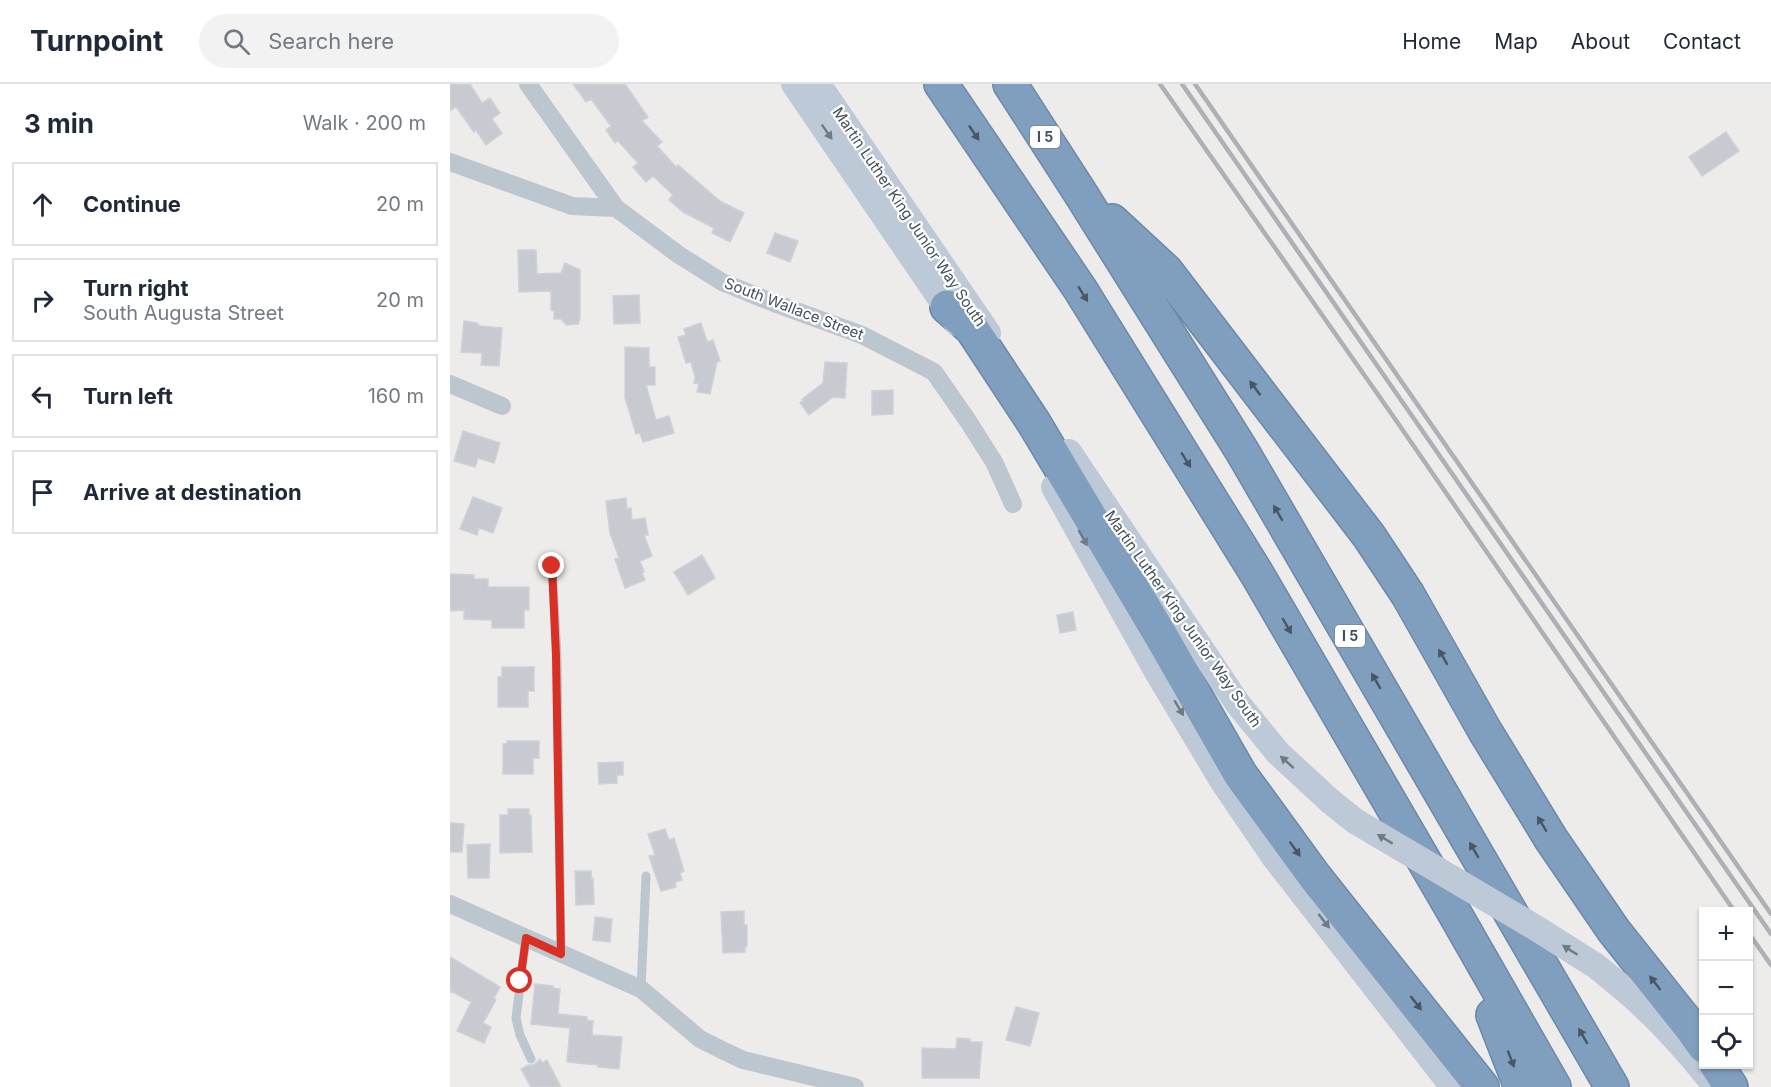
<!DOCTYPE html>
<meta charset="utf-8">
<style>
body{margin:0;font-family:Inter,sans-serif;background:#f2f2f3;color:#1f2937}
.controls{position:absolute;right:18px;bottom:18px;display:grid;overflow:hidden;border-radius:0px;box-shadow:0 2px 4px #0004}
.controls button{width:54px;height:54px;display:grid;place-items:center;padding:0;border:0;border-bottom:2px solid #e0e1e3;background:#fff;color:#1f2937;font:30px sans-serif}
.stop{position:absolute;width:18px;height:18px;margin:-14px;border:4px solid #d93025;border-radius:50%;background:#fff}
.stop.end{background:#d93025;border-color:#fff;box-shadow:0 2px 6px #0008}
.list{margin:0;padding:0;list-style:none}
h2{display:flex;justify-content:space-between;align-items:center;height:78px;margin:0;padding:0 24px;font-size:26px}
h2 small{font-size:20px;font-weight:400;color:#747a83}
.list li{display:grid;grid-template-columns:39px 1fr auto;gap:18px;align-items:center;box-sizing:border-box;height:84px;margin:0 12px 12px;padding:0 12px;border:2px solid #e0e1e3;border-radius:0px}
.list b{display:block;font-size:22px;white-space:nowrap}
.list p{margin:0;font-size:20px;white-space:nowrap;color:#747a83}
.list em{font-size:20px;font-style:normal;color:#747a83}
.icon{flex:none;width:33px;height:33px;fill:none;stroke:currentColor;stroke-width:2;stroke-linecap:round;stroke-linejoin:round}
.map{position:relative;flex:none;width:1321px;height:1003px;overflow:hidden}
header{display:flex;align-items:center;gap:36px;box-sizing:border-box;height:84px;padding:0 30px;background:#fff;border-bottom:2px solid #e0e1e3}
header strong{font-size:28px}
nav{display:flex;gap:33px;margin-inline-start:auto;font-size:21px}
.search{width:420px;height:54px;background:#f2f2f3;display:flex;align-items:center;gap:15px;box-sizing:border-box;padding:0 21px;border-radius:33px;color:#747a83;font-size:22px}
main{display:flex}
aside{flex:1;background:#fff}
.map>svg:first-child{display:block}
.building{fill:#c8cad1;stroke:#cfd1d8;stroke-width:1.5}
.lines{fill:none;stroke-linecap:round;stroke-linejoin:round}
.motorway-casing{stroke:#6c89a9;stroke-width:36}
.service{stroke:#bbc6cf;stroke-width:9}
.minor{stroke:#bbc6cf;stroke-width:18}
.secondary{stroke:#bdc9d6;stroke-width:26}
.motorway{stroke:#809ebd;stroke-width:33}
.rail{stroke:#adb1b6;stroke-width:4.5}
.secondary-bridge{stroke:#bdc9d6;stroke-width:26}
.oneway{fill:#6e7a85}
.oneway2{fill:#495763}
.route{stroke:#d93025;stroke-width:8}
.labels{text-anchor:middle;stroke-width:4.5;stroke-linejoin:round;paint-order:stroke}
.shield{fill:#fff;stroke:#7b848b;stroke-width:1.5}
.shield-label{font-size:14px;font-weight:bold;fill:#434f59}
.street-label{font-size:15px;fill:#434f59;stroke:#fff}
</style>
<header>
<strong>Turnpoint</strong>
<div class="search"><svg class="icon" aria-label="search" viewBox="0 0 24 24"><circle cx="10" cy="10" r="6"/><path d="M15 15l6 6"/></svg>Search here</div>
<nav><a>Home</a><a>Map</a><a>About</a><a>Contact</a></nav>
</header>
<main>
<aside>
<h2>3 min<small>Walk · 200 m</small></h2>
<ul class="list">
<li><svg class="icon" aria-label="ahead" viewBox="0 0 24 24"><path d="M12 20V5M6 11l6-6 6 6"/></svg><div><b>Continue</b></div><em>20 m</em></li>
<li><svg class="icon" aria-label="right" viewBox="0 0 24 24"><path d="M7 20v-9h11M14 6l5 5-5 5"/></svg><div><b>Turn right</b><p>South Augusta Street</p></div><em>20 m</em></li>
<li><svg class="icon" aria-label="left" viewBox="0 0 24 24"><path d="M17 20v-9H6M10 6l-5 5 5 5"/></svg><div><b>Turn left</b></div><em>160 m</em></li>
<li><svg class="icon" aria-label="arrive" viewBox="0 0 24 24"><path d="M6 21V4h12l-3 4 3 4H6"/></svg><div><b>Arrive at destination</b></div></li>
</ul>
</aside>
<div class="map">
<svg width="1321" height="1003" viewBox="0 0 1321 1003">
<rect width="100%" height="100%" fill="#eeebeb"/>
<path class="building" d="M 0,0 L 20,0 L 32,19 L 40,14 L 50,29 L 42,35 L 52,49 L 36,61 L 26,46 L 24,48 L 6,23 L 0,27 Z
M 123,0 L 175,0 L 198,33 L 192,37 L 212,58 L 207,62 L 226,83 L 228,81 L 270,117 L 294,129 L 280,158 L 262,149 L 264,144 L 233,128 L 219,116 L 223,111 L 203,92 L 196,98 L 183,83 L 188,79 L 168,57 L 165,59 L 156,46 L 161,42 L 141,15 L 136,18 Z
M 1276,48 L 1289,67 L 1252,92 L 1239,73 Z
M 325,149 L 348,157 L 340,178 L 317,169 Z
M 68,166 L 86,166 L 87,190 L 111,189 L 115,179 L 130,186 L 130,234 L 128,240 L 116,241 L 111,235 L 104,235 L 104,227 L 101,226 L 101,207 L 69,208 Z
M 189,211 L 190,239 L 164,240 L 163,212 Z
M 14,237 L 27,239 L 30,242 L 52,244 L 49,282 L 31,281 L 32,269 L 11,268 Z
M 251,239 L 257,258 L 263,256 L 270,277 L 267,278 L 260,310 L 247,308 L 249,300 L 244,299 L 245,293 L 241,278 L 236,279 L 228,253 L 236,251 L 234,245 Z
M 175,263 L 199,264 L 199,283 L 205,283 L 205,301 L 196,301 L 206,336 L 219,332 L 224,349 L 193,358 L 190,349 L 186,350 L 175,314 Z
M 375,278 L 397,279 L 395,314 L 383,313 L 359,331 L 350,319 L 354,316 L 352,315 L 373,299 Z
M 443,306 L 443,330 L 422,331 L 422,307 Z
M 13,347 L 50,359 L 44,379 L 28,374 L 25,383 L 4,377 Z
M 23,413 L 52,424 L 43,449 L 29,444 L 27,451 L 10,445 Z
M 176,414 L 177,425 L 181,424 L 182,436 L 195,434 L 198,451 L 194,451 L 202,472 L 190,477 L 194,488 L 192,489 L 195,496 L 175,504 L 165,475 L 169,474 L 160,449 L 156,417 Z
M 252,471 L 265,494 L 238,511 L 224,488 Z
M 0,490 L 24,491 L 24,495 L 38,495 L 38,503 L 79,503 L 79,526 L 74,526 L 74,544 L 42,544 L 42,536 L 14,535 L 14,526 L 0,527 Z
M 623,528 L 626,546 L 610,549 L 607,531 Z
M 52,583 L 84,583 L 84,607 L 78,607 L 78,623 L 48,623 L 48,593 L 52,593 Z
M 57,657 L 89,657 L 89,674 L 83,674 L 83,690 L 53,690 L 53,660 L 57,660 Z
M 173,678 L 173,691 L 167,691 L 167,699 L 149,700 L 148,679 Z
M 58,725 L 79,725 L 79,731 L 81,731 L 82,768 L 50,769 L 50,731 L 58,731 Z
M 0,739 L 14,740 L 12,768 L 0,768 Z
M 215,745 L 219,756 L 224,754 L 234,787 L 230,789 L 232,796 L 225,798 L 226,803 L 211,807 L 199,772 L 205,771 L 198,750 Z
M 40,760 L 39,794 L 18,794 L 17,761 Z
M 125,787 L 141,787 L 142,795 L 143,795 L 144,820 L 126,821 Z
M 294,827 L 294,841 L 297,841 L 297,862 L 295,863 L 295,868 L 273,869 L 271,828 Z
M 145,833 L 162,835 L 160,858 L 143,856 Z
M 0,873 L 50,903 L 44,914 L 46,916 L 33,939 L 41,943 L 34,959 L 7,947 L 21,918 L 1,907 L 0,909 Z
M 85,900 L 103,902 L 103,904 L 110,905 L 108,930 L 137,933 L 137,936 L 143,937 L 142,951 L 172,953 L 169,985 L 148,983 L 148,981 L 117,978 L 120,944 L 81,940 Z
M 566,923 L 589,929 L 580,962 L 556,956 Z
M 507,954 L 520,955 L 520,958 L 532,958 L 529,994 L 472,994 L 472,964 L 506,965 Z
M 90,975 L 92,979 L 97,976 L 111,1003 L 81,1003 L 71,985 L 78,981 L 84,981 Z"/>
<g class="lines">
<g class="motorway-casing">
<path id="motorway" d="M 491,0 L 630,205 L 807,490 L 1001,823 L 1104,1003
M 560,0 L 629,107 L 792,367 L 1162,1003
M 662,137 L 716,187 L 919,452 L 958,511 L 1035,647 L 1101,755 L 1164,847 L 1242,945 L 1254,962
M 497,223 L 522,245 L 584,339 L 711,552 L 790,690 L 865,793 L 1032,1003
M 1043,931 L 1071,1003
M 1266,980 L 1281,1003"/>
</g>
<path class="service" d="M 102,482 L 107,572 L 111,870
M 76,854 L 66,934 L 70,951 L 81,975
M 191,905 L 196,792"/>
<path class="minor" d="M 78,0 L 166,124
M 0,78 L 122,122 L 166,124 L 229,171 L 272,198 L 324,219 L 412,251 L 484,288 L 518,337 L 544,378 L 563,420
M 0,300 L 52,322
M 0,820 L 191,905 L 250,955 L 274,967 L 293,976 L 405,1003"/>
<path class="secondary" d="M 344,0 L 507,239
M 368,0 L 538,249
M 619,368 L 788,620 L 828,669 L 880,717
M 604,403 L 706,586 L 773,698 L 824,773 L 1003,1003
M 1168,900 C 1205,930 1237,966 1266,1003"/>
<use href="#motorway" class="motorway"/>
<path class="rail" d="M 710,0 L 943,332 L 1285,828
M 732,0 L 1321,850
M 745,0 L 1321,830
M 1298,848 L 1321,881"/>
<path class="secondary-bridge" d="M 880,717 L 905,737 L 1086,844 L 1146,882 L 1168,900"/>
</g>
<defs><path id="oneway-solid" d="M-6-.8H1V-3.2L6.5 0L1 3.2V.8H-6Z" transform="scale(1.5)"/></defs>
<g class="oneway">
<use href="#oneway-solid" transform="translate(377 48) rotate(55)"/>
<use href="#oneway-solid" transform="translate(633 454) rotate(61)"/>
<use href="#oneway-solid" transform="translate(729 624) rotate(59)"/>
<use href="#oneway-solid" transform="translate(837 678) rotate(-138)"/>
<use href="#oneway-solid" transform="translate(935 755) rotate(-149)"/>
<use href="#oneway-solid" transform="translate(874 837) rotate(52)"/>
<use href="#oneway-solid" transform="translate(1120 866) rotate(-148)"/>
</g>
<g class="oneway2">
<use href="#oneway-solid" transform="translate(524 49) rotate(56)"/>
<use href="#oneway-solid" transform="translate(633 210) rotate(58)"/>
<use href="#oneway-solid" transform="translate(805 304) rotate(-127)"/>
<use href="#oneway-solid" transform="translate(736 376) rotate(58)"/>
<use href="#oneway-solid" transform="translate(828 429) rotate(-120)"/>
<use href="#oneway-solid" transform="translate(837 542) rotate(60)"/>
<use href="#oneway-solid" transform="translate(993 573) rotate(-120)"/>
<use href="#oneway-solid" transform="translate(926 597) rotate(-120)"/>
<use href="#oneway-solid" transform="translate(1092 740) rotate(-121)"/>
<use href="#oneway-solid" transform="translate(845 765) rotate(54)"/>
<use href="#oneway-solid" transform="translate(1024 766) rotate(-120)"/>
<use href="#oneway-solid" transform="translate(1205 899) rotate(-128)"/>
<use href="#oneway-solid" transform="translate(966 919) rotate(52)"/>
<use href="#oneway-solid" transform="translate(1133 952) rotate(-120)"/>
<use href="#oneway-solid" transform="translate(1061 975) rotate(69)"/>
</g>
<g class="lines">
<path class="route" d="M 70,897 L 76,854 L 111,870 L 106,572 L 102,482"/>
</g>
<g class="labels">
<g class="shield">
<rect x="580" y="42" width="30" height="22" rx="4.5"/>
<rect x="885" y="541" width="30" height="22" rx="4.5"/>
</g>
<g class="shield-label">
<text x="595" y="58">I 5</text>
<text x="900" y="557">I 5</text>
</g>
<g class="street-label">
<text transform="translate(459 133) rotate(56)" y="5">Martin Luther King Junior Way South</text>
<text transform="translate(344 225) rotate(21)" y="5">South Wallace Street</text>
<text transform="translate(733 535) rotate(55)" y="5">Martin Luther King Junior Way South</text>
</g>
</g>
</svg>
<div class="controls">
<button>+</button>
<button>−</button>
<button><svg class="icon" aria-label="locate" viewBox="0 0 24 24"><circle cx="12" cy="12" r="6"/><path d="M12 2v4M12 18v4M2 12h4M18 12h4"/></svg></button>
</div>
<div class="stop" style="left:70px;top:897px"></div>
<div class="stop end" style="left:102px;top:482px"></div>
</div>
</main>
